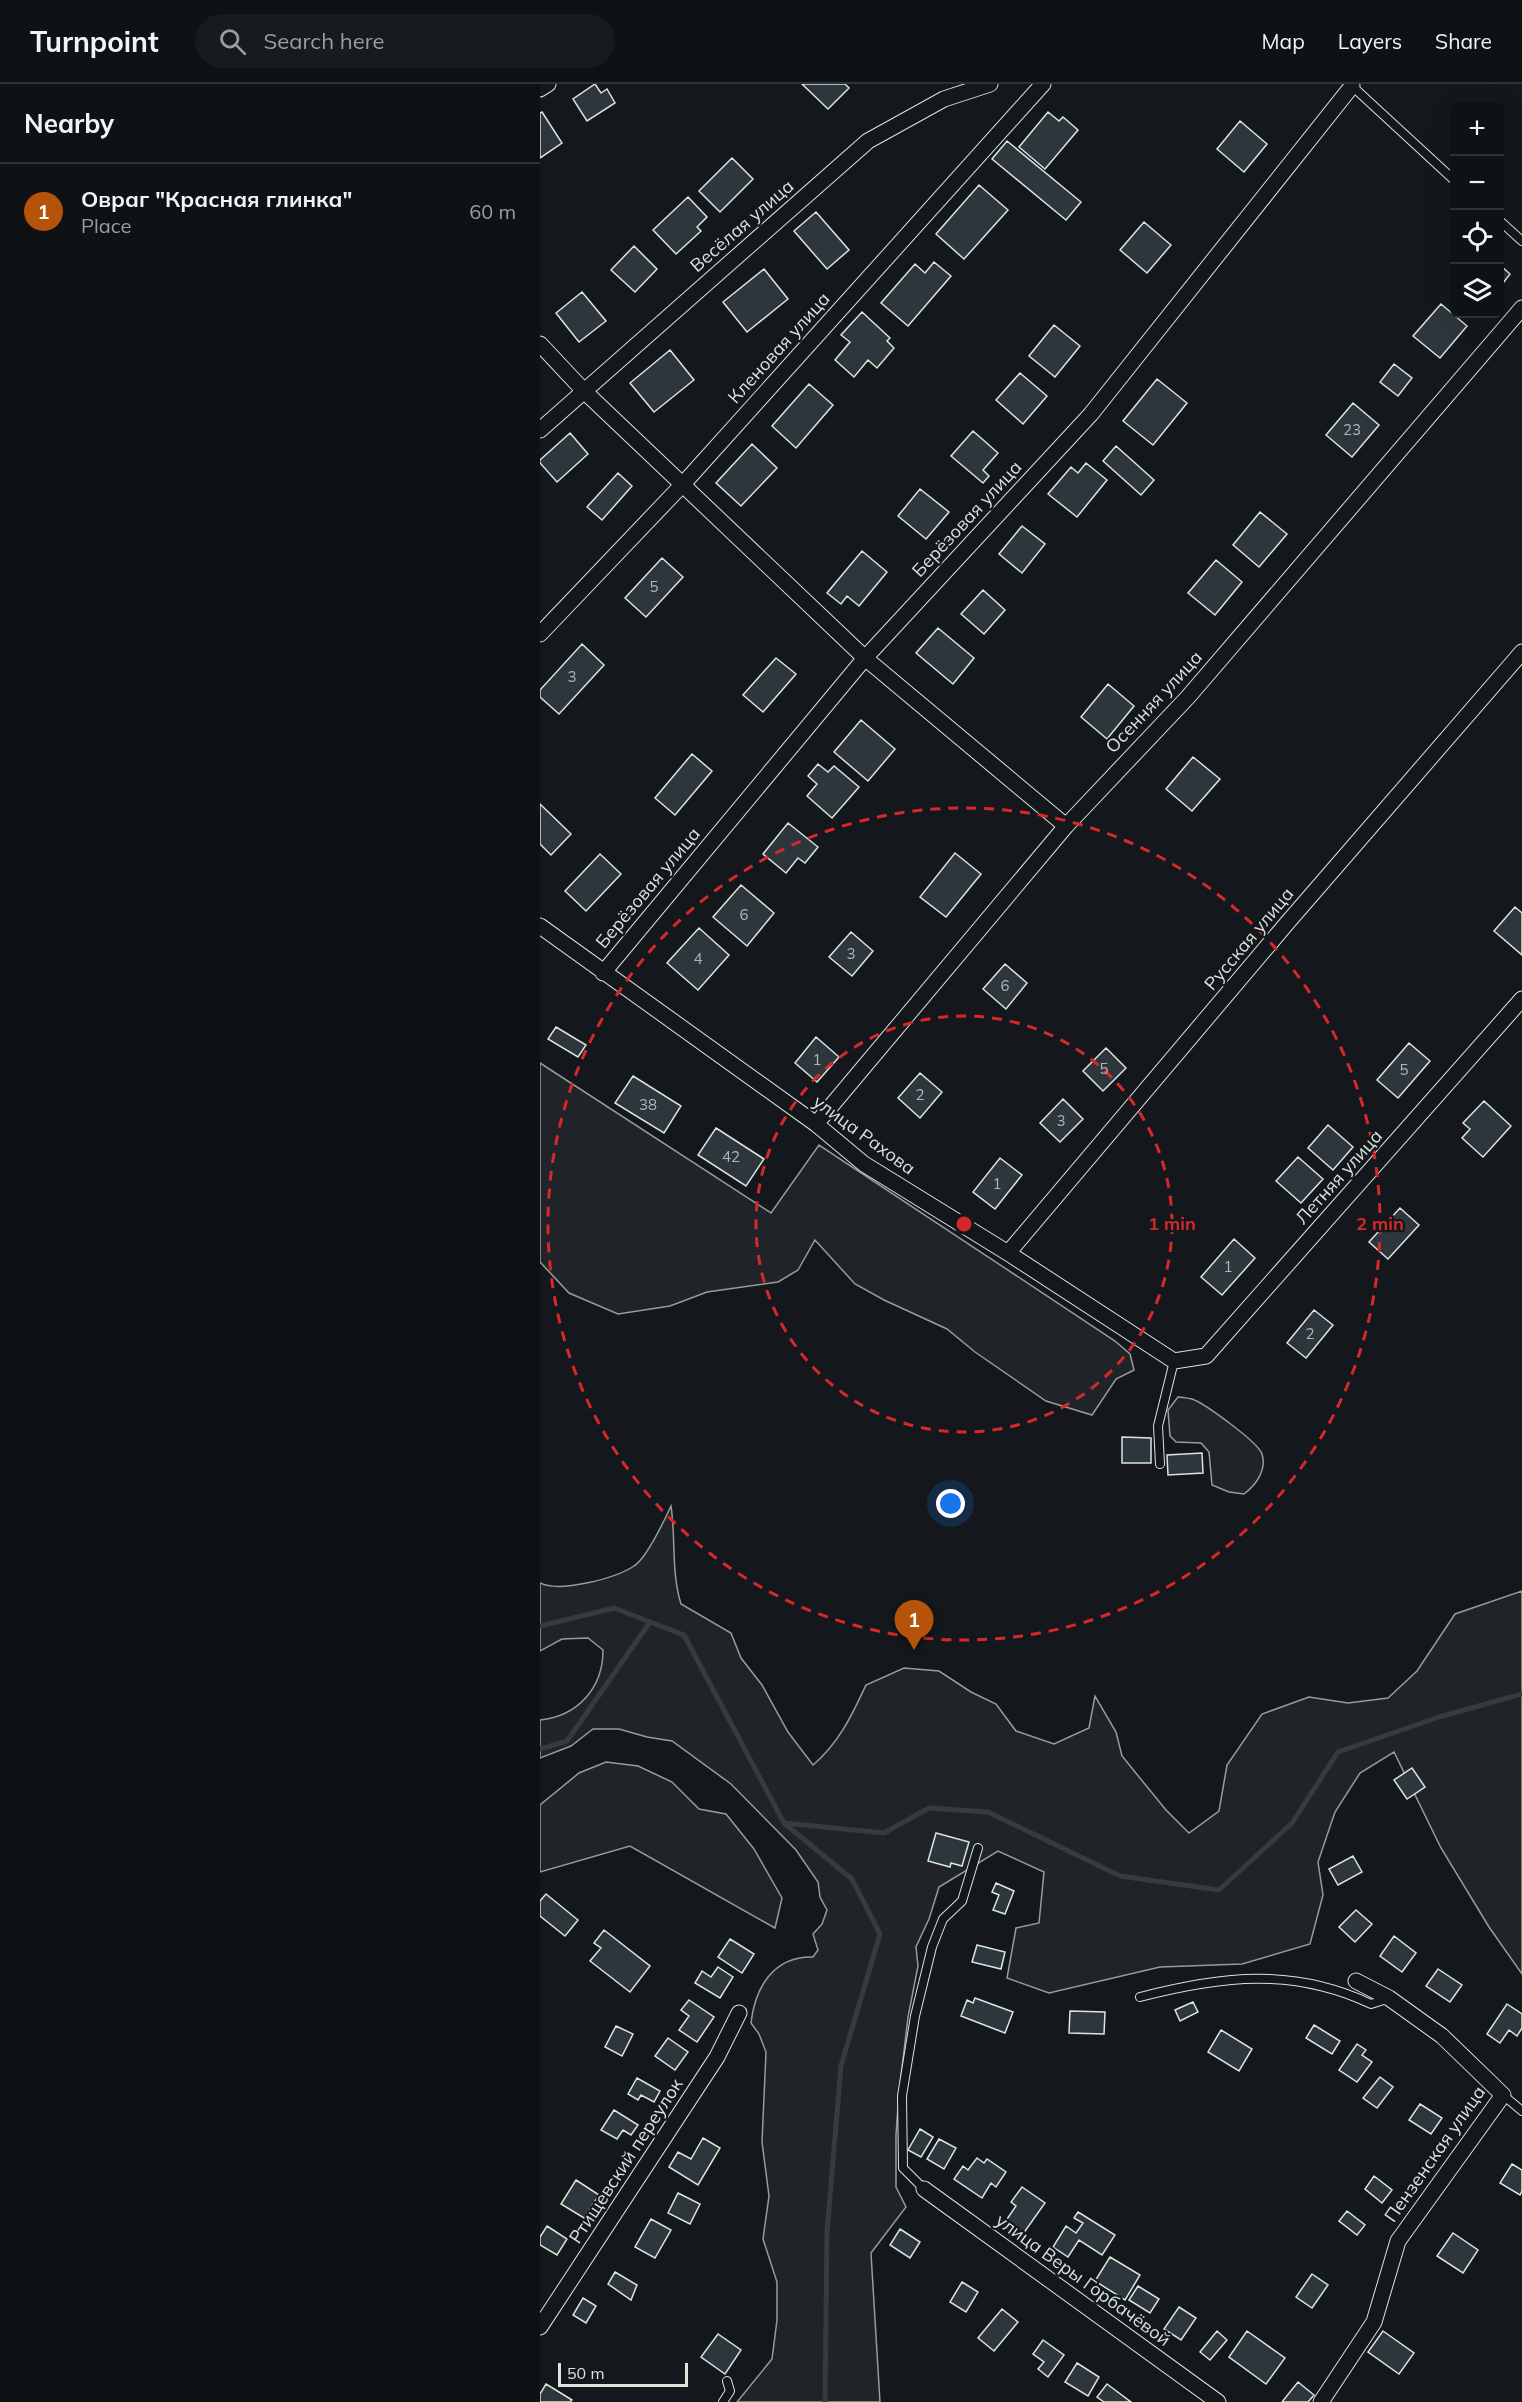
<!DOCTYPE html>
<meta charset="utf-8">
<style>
body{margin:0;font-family:Mulish,sans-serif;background:#181b1e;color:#f1f3f6}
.controls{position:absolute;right:18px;top:18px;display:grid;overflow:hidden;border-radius:9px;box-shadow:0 6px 24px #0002}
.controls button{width:54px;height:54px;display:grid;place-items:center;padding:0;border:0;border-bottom:2px solid #2f3234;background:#0f1215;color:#f1f3f6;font:30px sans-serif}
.scale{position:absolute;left:18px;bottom:15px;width:130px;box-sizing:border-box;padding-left:6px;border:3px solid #d8e6dc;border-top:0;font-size:16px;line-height:21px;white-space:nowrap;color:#d8e6dc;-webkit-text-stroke:4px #14181c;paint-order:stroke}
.you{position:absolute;left:411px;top:1420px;width:21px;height:21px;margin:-15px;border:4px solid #fff;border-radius:50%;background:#1a73e8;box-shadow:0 0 0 9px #1a73e833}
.badge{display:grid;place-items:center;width:39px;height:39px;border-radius:50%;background:#b45309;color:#fff;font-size:20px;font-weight:700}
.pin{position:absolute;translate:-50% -50px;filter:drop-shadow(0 2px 3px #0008)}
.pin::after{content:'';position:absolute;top:32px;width:21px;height:18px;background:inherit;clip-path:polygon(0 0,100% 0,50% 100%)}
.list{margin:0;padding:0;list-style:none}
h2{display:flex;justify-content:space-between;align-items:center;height:78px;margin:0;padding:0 24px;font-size:26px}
h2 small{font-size:20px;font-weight:400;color:#9b9ea0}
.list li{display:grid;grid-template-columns:39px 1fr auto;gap:18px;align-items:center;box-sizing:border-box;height:96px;padding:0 24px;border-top:2px solid #2f3234}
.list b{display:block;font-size:22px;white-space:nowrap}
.list p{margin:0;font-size:20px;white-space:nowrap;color:#9b9ea0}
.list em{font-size:20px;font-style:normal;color:#9b9ea0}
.icon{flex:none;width:33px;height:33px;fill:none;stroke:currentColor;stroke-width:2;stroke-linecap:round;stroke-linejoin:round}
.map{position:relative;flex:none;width:982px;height:2318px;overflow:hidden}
header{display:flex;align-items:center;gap:36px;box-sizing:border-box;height:84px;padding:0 30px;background:#0f1215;border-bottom:2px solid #2f3234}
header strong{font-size:28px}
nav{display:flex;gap:33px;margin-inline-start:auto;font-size:21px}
.search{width:420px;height:54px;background:#181b1e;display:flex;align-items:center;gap:15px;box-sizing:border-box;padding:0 21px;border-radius:33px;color:#9b9ea0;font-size:22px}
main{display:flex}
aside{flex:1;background:#0f1215}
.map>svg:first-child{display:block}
.green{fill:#202428;stroke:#939e99;stroke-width:1.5}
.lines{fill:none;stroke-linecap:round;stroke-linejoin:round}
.stream{stroke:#363b3e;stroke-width:5}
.building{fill:#2c363c;stroke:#d8e6dc;stroke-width:1.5}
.service-casing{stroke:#d8e6dc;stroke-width:10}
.minor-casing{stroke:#d8e6dc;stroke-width:17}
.service{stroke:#14181c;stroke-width:8}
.minor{stroke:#14181c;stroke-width:15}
.ring{fill:none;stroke:#d62828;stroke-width:3;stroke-dasharray:10 8}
.labels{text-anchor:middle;stroke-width:4.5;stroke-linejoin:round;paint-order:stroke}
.number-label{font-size:15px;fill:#adbab4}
.street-label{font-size:18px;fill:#d8e6dc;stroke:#14181c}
.centre{fill:#d62828;stroke:#14181c;stroke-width:3}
.ring-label{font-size:18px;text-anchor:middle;font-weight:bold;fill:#d62828;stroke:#14181c;stroke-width:4.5;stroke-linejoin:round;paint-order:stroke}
</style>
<header>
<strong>Turnpoint</strong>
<div class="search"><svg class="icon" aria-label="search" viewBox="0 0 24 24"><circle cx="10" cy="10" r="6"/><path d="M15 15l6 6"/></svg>Search here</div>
<nav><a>Map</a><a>Layers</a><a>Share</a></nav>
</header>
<main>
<aside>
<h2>Nearby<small></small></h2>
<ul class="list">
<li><span class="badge">1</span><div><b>Овраг &quot;Красная глинка&quot;</b><p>Place</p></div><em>60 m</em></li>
</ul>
</aside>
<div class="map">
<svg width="982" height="2318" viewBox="0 0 982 2318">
<rect width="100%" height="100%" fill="#14181c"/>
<path class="green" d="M 0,979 L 231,1129 L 279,1061 L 575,1257 L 590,1270 L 594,1286 L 576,1295 L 552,1331 L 506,1317 L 435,1268 L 407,1245 L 344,1216 L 315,1200 L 275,1156 L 258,1186 L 238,1198 L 167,1208 L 130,1222 L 78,1230 L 29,1209 L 0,1178 Z
M 638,1313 C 642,1313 647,1314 652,1315 C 664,1319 718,1358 722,1370 C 727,1386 716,1401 704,1410 L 689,1408 L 672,1401 L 669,1368 L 661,1359 L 636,1358 L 630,1352 L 628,1326 Z
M 131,1422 C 136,1455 131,1488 141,1520 L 191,1549 L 201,1574 L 222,1601 L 248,1648 L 273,1681 C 299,1659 312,1631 326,1601 L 364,1584 L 399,1587 L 431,1608 L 456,1620 L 476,1647 L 514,1660 L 549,1644 L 555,1612 L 576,1648 L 582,1672 L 626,1726 L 649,1749 L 679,1727 L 687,1681 L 722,1630 L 769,1613 L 808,1619 L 848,1614 L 877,1587 L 915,1530 L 982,1507 L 982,1890 L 949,1843 L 901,1764 L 854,1668 L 820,1689 L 795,1728 L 778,1778 L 783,1811 L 770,1860 L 702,1880 L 620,1883 L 509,1909 L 467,1894 L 476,1844 L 499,1839 L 504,1788 L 458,1767 L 399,1803 L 389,1835 L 376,1863 L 378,1882 L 368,1933 L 359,2009 L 356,2051 L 356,2103 L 366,2123 L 331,2169 L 340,2318 L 197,2318 L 232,2275 L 237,2236 L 237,2198 L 223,2155 L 229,2112 L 222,2058 L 226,1968 L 219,1950 L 211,1939 C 215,1904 233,1872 273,1873 L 278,1866 L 273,1850 L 282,1840 L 287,1826 L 280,1813 L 278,1798 L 256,1766 L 191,1700 L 132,1657 L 107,1653 L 79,1645 L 53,1645 L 31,1662 L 0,1674 L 0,1636 C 38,1632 63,1604 63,1566 L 48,1554 L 22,1555 L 0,1567 L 0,1499 C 20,1509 76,1494 94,1482 C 107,1474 124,1437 131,1422 Z
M 66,1678 L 98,1682 L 132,1698 L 159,1725 L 186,1730 L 214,1765 L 242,1814 L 235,1844 L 90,1762 L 0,1788 L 0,1721 L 39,1689 Z"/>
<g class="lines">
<path class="stream" d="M 0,1542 L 74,1524 L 144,1551 L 244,1739 L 344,1749 L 389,1724 L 448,1728 L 580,1792 L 679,1806 L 752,1739 L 798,1668 L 899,1633 L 982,1610
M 0,1665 L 27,1657 L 110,1538
M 245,1740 L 312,1795 L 340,1850 L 301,1982 L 287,2148 L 285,2318"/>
</g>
<path class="building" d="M 55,0 L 61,9 L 67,5 L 75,19 L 47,37 L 33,15 Z
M 262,0 L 305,0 L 309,4 L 288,25 Z
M 2,28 L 22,59 L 0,74 L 0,29 Z
M 508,28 L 519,37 L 523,33 L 538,46 L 505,85 L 479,63 Z
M 700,37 L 727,60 L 704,88 L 677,65 Z
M 467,57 L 541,118 L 526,136 L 452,75 Z
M 192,74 L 213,95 L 180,128 L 159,107 Z
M 439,101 L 468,126 L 424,175 L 396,150 Z
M 148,113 L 167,133 L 157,143 L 161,147 L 136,170 L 113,146 Z
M 276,128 L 309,166 L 287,185 L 254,147 Z
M 604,138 L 631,161 L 607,189 L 580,166 Z
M 94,162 L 117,185 L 95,208 L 71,186 Z
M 394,178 L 411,192 L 368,242 L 341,219 L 375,180 L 385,189 Z
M 960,181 L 970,190 L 960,203 Z
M 224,185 L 248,215 L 207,248 L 183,218 Z
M 42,208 L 66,237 L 39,258 L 16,229 Z
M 901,220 L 927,242 L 900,274 L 873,252 Z
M 322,228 L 350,254 L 347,257 L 354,264 L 337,284 L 328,276 L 314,293 L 295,276 L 310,258 L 301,251 Z
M 514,241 L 540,262 L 515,293 L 489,272 Z
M 130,266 L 154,296 L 114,328 L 90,299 Z
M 854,280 L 872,294 L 858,312 L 840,298 Z
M 480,289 L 507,312 L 483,340 L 456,316 Z
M 617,295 L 647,319 L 613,361 L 583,337 Z
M 269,300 L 293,321 L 256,364 L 232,342 Z
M 813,319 L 839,341 L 812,373 L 786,351 Z
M 433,347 L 458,369 L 443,386 L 449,392 L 443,399 L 411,372 Z
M 30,349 L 48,370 L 17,398 L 0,379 L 0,376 Z
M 212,360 L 237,384 L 201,422 L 176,399 Z
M 576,362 L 614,396 L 601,411 L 563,377 Z
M 546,379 L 567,396 L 537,433 L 508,410 L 531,383 L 538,389 Z
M 78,389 L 92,402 L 62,436 L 47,423 Z
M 380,405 L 409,428 L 386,455 L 358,432 Z
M 720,428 L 747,450 L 719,483 L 693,461 Z
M 482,442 L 505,460 L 482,489 L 459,470 Z
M 322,467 L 347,488 L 319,522 L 307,512 L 301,520 L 287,509 Z
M 122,474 L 143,493 L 106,533 L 85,514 Z
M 676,476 L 702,498 L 675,531 L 648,509 Z
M 443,506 L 465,526 L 444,550 L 421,530 Z
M 398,544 L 434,574 L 413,600 L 376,569 Z
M 42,560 L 64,581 L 19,630 L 0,613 L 0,606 Z
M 236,574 L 256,590 L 223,628 L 203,611 Z
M 568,600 L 594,622 L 567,655 L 541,633 Z
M 321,636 L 355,665 L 328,697 L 294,668 Z
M 152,670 L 172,687 L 135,731 L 115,714 Z
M 653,673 L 680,695 L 652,727 L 626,705 Z
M 278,680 L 288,688 L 294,682 L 319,703 L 292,734 L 267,712 L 277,700 L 268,692 Z
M 0,720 L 31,750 L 11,771 L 0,760 Z
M 248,739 L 278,763 L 265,779 L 258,774 L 246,789 L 223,770 Z
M 415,769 L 441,790 L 406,833 L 380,813 Z
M 60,770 L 81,790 L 46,827 L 25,807 Z
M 201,801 L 234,829 L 207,862 L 173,833 Z
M 975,823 L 982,829 L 982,871 L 954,847 Z
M 159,844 L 189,871 L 158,906 L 127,879 Z
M 311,848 L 333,867 L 312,892 L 289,873 Z
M 465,880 L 487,899 L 466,925 L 443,905 Z
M 16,943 L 46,961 L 38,973 L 8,955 Z
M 276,953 L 299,973 L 277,998 L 255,979 Z
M 869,959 L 890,977 L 858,1014 L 837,996 Z
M 566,964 L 586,984 L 563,1007 L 543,987 Z
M 380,989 L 402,1008 L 380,1034 L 358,1014 Z
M 93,992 L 141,1022 L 124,1049 L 75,1019 Z
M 523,1015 L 543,1035 L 520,1058 L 500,1039 Z
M 944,1017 L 971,1042 L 943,1073 L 922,1054 L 930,1045 L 923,1039 Z
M 788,1041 L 813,1063 L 793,1086 L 768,1064 Z
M 176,1044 L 224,1075 L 206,1102 L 158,1071 Z
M 758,1073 L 783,1095 L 761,1119 L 736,1097 Z
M 460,1074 L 482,1091 L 455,1125 L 433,1108 Z
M 860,1124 L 879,1141 L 848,1175 L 829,1158 Z
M 694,1155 L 715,1174 L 682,1211 L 661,1193 Z
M 774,1226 L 793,1241 L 766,1274 L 747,1259 Z
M 582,1353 L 611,1354 L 611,1379 L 582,1379 Z
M 662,1369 L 663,1389 L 628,1391 L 627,1371 Z
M 872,1684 L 885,1703 L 867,1715 L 854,1696 Z
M 396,1749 L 429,1758 L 422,1782 L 411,1779 L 410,1783 L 388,1777 Z
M 813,1772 L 822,1788 L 798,1801 L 789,1785 Z
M 456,1799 L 474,1807 L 465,1830 L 453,1826 L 459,1811 L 452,1808 Z
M 6,1810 L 38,1836 L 25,1852 L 0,1832 L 0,1817 Z
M 816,1826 L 832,1840 L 815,1858 L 799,1843 Z
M 64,1846 L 110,1882 L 90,1908 L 50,1877 L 61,1864 L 54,1859 Z
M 854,1852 L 876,1869 L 862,1888 L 840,1872 Z
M 190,1855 L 214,1870 L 202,1889 L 178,1873 Z
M 437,1861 L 465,1868 L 461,1885 L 432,1878 Z
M 178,1883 L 193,1893 L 180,1914 L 155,1899 L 162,1887 L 171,1893 Z
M 898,1885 L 922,1901 L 910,1918 L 886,1902 Z
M 435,1914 L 473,1928 L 465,1949 L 421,1932 L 427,1916 L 433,1919 Z
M 149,1916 L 174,1933 L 157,1958 L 139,1946 L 149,1932 L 141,1926 Z
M 653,1918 L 658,1928 L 640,1937 L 635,1926 Z
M 967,1920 L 982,1930 L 982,1944 L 977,1952 L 969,1946 L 960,1959 L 947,1950 Z
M 530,1927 L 565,1928 L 564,1950 L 529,1949 Z
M 774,1941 L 800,1957 L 792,1970 L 766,1954 Z
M 76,1942 L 93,1950 L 82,1972 L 65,1963 Z
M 681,1946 L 712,1965 L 699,1987 L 668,1968 Z
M 128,1954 L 148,1968 L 135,1986 L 115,1972 Z
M 817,1960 L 826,1966 L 822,1971 L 832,1978 L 817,1998 L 799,1986 Z
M 840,1993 L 853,2003 L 837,2024 L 823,2014 Z
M 97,1994 L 120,2007 L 114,2018 L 101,2011 L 98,2016 L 88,2010 Z
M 880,2020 L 902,2034 L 891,2050 L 869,2036 Z
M 74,2026 L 98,2041 L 91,2051 L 83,2046 L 77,2055 L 61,2046 Z
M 380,2045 L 393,2053 L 381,2073 L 368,2066 Z
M 163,2054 L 180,2064 L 158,2101 L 129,2083 L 138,2068 L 151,2075 Z
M 399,2055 L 416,2064 L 404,2085 L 387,2075 Z
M 437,2074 L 444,2079 L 447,2075 L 466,2088 L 456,2103 L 451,2099 L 442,2114 L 414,2095 L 423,2082 L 428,2086 Z
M 972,2080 L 982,2086 L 982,2107 L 980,2111 L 960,2099 Z
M 834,2092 L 852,2106 L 842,2119 L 825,2105 Z
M 36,2096 L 59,2111 L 44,2134 L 21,2120 Z
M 482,2103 L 505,2119 L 483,2150 L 465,2138 L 476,2122 L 471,2118 Z
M 138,2109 L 160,2120 L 150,2140 L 128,2129 Z
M 807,2127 L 825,2141 L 817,2151 L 799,2137 Z
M 538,2128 L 575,2151 L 562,2171 L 539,2156 L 528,2173 L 513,2163 L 526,2142 L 536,2149 L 543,2139 L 534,2134 Z
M 111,2135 L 131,2146 L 115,2174 L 95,2163 Z
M 7,2142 L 27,2155 L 17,2171 L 0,2161 L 0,2153 Z
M 360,2145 L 380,2158 L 370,2174 L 350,2161 Z
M 913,2149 L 938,2166 L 923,2189 L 897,2172 Z
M 570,2173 L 600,2191 L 585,2216 L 555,2197 Z
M 75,2188 L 97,2201 L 91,2216 L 68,2200 Z
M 772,2190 L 788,2201 L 772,2224 L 756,2213 Z
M 422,2198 L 438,2208 L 426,2228 L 410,2218 Z
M 598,2202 L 619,2215 L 610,2229 L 589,2216 Z
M 43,2214 L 56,2222 L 46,2239 L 33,2231 Z
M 639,2223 L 656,2234 L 641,2256 L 624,2245 Z
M 462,2225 L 478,2238 L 454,2267 L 438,2254 Z
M 677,2247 L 687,2256 L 670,2276 L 660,2268 Z
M 707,2247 L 745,2274 L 726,2300 L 689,2273 Z
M 843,2247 L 874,2269 L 859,2290 L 828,2268 Z
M 178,2250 L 201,2266 L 185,2290 L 161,2273 Z
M 503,2256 L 524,2271 L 508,2293 L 498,2285 L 504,2278 L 493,2270 Z
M 537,2279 L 559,2293 L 548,2312 L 525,2298 Z
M 758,2298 L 774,2311 L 768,2318 L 742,2318 Z
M 6,2300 L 32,2316 L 30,2318 L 0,2318 L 0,2310 Z
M 567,2300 L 591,2318 L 564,2318 L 557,2313 Z"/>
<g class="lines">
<g class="service-casing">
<path id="service" d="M 811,1 L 914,96
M 960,137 L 982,157
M 620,1380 L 618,1342 L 634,1277
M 600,1913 C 681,1892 753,1883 831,1920 L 847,1915
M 963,2011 L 982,2027
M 384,2105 L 363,2084 L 362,2012 L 375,1932 L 392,1863 L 403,1835 L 422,1817 L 438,1764
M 183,2318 L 190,2307 L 187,2297"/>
</g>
<g class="minor-casing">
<path id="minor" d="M 0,5 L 8,0
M 0,260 L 44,307 L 325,574 L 526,742
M 0,346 L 328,57 L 404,15 L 450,0
M 0,550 L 144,399 L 503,0
M 0,842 L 276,1040 L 324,1080 L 468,1169 L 634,1277 L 666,1272 L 982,915
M 63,889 L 325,574 L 551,330 L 812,2
M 276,1040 L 526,742 L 648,613 L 982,224
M 468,1169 L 748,838 L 982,568
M 384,2105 L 678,2318
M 0,2243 L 177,1973 L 199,1929
M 781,2318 L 834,2238 L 858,2157 L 963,2011 L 902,1952 L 849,1914 L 816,1897"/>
</g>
<use href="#service" class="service"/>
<use href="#minor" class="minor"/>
</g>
<g class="ring">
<circle cx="424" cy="1140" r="208"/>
<circle cx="424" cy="1140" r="416"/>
</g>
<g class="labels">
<g class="number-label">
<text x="812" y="351">23</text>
<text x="114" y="508">5</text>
<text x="32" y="598">3</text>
<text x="204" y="836">6</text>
<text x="311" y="875">3</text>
<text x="158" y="880">4</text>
<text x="465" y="907">6</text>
<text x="277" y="981">1</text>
<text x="564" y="990">5</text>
<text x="864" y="991">5</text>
<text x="380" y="1016">2</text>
<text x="108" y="1026">38</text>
<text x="521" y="1042">3</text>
<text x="191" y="1078">42</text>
<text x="457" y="1105">1</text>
<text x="688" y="1188">1</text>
<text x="770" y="1255">2</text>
</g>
<g class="street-label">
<text transform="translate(202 142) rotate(-41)" y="6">Весёлая улица</text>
<text transform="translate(239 264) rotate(-48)" y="6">Кленовая улица</text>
<text transform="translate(427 435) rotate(-47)" y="6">Берёзовая улица</text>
<text transform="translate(614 618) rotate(-47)" y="6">Осенняя улица</text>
<text transform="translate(108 804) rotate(-50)" y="6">Берёзовая улица</text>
<text transform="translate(709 855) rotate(-50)" y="6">Русская улица</text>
<text transform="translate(324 1051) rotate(36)" y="6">улица Рахова</text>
<text transform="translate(799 1093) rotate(-48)" y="6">Летняя улица</text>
<text transform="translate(895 2070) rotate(-55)" y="6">Пензенская улица</text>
<text transform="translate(86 2077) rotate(-57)" y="6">Ртищевский переулок</text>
<text transform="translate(543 2196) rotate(36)" y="6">улица Веры Горбачёвой</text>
</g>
</g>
<circle cx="424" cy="1140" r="9" class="centre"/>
<g class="ring-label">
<text x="632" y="1146">1 min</text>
<text x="840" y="1146">2 min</text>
</g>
</svg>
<div class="controls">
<button>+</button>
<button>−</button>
<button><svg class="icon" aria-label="locate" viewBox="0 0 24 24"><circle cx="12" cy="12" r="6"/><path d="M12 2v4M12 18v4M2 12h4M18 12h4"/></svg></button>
<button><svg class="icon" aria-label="layers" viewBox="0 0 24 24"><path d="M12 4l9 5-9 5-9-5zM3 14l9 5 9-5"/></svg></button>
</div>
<div class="scale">50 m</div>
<div class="you"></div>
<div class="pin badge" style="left:374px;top:1566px">1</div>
</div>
</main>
